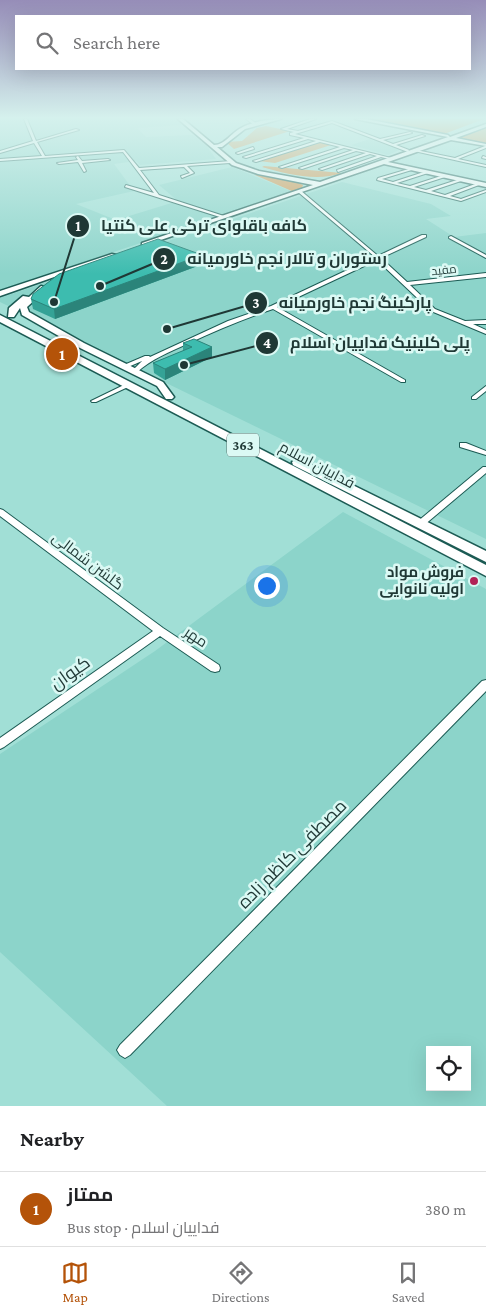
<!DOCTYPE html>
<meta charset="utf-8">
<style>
body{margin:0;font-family:"Crimson Pro",Cairo,serif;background:#f2f2f2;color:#202124}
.controls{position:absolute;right:15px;bottom:15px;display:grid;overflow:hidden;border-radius:0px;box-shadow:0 5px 20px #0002}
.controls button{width:45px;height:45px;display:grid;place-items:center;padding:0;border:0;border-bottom:1px solid #e0e0e0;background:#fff;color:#202124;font:25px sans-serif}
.you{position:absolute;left:266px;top:585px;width:18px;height:18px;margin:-12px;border:4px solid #fff;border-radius:50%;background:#1a73e8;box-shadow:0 0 0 8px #1a73e833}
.badge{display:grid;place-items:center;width:32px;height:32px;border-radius:50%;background:#b45309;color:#fff;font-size:16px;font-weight:700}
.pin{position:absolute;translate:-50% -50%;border:2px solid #fff;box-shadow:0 1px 5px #0006}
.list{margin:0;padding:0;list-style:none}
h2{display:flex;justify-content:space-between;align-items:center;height:65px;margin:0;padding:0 20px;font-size:21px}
h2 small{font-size:16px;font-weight:400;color:#757577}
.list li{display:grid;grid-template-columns:32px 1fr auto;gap:15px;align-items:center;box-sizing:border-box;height:75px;padding:0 20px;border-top:1px solid #e0e0e0}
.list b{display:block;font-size:19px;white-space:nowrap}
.list p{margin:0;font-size:16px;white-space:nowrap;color:#757577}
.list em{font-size:16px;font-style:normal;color:#757577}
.icon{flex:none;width:28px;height:28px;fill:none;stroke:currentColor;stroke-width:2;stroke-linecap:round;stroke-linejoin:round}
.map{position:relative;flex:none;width:486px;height:1106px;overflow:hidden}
.search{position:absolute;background:#fff;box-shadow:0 5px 20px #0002;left:15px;right:15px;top:15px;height:55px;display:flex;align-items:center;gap:12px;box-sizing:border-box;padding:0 18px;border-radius:0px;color:#757577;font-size:19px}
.sheet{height:140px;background:#fff}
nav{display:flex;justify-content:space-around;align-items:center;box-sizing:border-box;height:70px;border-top:1px solid #e0e0e0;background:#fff;font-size:14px;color:#757577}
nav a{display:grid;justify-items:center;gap:2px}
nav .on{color:#b45309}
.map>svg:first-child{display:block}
.built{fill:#8cd4ca;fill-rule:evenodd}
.green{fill:#d58f44}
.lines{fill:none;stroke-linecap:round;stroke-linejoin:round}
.street-casing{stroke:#1c5b54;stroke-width:2}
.secondary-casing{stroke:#1c5b54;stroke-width:3}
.primary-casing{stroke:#1c5b54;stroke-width:3}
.street{fill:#fff;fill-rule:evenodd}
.secondary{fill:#fff;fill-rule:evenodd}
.primary{fill:#fff;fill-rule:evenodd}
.wall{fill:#34a296}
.shaded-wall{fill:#2b847a}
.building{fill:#3dbcaf;stroke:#2b847a}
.poi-dot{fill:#b12257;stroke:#dbf9f4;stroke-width:2}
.labels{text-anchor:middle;stroke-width:5;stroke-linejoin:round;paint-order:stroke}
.far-street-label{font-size:12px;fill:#1f3835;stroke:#dbf9f4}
.shield{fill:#dbf9f4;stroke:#57726e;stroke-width:1}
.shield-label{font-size:14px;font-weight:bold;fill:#1f3835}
.street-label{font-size:15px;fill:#1f3835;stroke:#dbf9f4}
.poi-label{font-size:15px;font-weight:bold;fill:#1f3835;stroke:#dbf9f4;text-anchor:end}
.near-street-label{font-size:18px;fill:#1f3835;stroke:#dbf9f4}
.leader{fill:none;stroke:#1f3835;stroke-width:2}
.callout-dot{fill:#1f3835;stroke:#dbf9f4;stroke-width:2}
.mark-label{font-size:15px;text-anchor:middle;font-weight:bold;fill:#fff}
.callout-label{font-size:16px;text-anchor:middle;font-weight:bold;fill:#1f3835;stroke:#dbf9f4;stroke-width:5;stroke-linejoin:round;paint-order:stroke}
</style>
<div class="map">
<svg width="486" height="1106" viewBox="0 0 486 1106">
<rect width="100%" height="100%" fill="#a1dfd6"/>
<path class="built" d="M 0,119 L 175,119 L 182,125 L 137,128 L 146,137 L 193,135 L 206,145 L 216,159 L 140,165 L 136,161 L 114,164 L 134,191 L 76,204 L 116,220 L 178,201 L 159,185 L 232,167 L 293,192 L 0,290 Z
M 370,139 L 399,150 L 388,155 L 351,145 Z
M 342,182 L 431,204 L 451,216 L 426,219 L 454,237 L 486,233 L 486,539 L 0,302 L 0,298 Z
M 343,512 L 486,589 L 486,1106 L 167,1106 L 0,952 L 0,754 L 155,651 ZM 430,1050 L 467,1050 L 467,1087 L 430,1087 Z"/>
<path class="green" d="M 362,119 L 484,119 L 444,134 Z
M 266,126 L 290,131 L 234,149 L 226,142 L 242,141 L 257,128 Z
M 486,127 L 486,144 L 456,138 Z
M 319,142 L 331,145 L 275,163 L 259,161 Z
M 262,167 L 264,166 L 342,173 C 317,182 286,174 262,167 Z
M 258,174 L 296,182 L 303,185 L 302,188 L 294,192 L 255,175 Z"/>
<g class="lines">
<g class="street-casing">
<path id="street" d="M 24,119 L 27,119 L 36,141 L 76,129 L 79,130 L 37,142 L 45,156 L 124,150 L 139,168 L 231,161 L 230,163 L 187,166 L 194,173 L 182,178 L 181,176 L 190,173 L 184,167 L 140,170 L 159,195 L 227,217 L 223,218 L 125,187 L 126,185 L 154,193 L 123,152 L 0,161 L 0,159 L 42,156 L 34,143 L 0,153 L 0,151 L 33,141 Z
M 246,119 L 250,119 L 257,124 L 254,125 Z
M 310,119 L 316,119 L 287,129 L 298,131 L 332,121 L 380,139 L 410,132 L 412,133 L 383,140 L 393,144 L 422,135 L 425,136 L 396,145 L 409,150 L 408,152 L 332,123 L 295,134 L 391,158 L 389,159 L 381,157 L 338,172 L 337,170 L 377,156 L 370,154 L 322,170 L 319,169 L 366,153 L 356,151 L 302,169 L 299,168 L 353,150 L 344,148 L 282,168 L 279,167 L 340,147 L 320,142 L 256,162 L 253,161 L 316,141 L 308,139 L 246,158 L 243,157 L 304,138 L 290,135 L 290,133 L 294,132 L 281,129 Z
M 485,146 L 486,146 L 486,148 L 458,159 L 486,165 L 486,167 L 414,151 L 416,150 L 455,158 Z
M 253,147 L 254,149 L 238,154 L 236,153 Z
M 78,156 L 82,161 L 108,159 L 110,160 L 82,163 L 86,171 L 84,172 L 78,162 L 59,164 L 57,163 L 78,160 L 76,157 Z
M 483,156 L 486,157 L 486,159 L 482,158 Z
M 412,168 L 415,169 L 382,179 L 393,182 L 427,171 L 428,173 L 397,183 L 410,186 L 444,175 L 445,177 L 414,187 L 426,190 L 460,179 L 461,181 L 431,191 L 445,195 L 478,183 L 479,185 L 450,196 L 461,199 L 486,190 L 486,192 L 461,201 L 377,180 L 378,178 Z
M 298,190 L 300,190 L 378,256 L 422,235 L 426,235 L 426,237 L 381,258 L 407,282 L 486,273 L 486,277 L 410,285 L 435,309 L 465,321 L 486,320 L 486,324 L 473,324 L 486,330 L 486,334 L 431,311 L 377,260 L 277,307 L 405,380 L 405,382 L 401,382 L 273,309 C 243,319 215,331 187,344 C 169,352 152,359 137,372 L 132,371 L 142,361 L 128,367 L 124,367 L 124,365 L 145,356 L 149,356 L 150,357 L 228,321 L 271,306 L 375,257 L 298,192 Z
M 451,236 L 486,255 L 486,258 L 449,238 L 449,237 Z
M 128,383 L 131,385 L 130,386 L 96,402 L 92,402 L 91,401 Z
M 486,386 L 486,391 L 476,399 L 472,399 L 472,397 Z
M 460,443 L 466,443 L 486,451 L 486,455 L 460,447 Z
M 483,467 L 486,467 L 486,473 L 423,526 L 417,526 L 416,524 L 417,522 Z
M 0,509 L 3,510 L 163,628 L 219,665 L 220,668 L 219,671 L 215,672 L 211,671 L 160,636 L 4,747 L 0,749 L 0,738 L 153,631 L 0,516 Z
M 486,680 L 486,691 L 130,1055 L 125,1058 L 120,1055 L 117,1050 L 120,1045 L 482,681 Z"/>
</g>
<g class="secondary-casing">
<path id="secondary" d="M 178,119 L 183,119 L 214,145 C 225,145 231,133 241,128 C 251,122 269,119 281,119 L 245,129 L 222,147 L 217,147 L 236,163 L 259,171 L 320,182 L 448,137 L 355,119 L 366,119 L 448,135 L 450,137 L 486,124 L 486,127 L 456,138 L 486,144 L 486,146 L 451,140 L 388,162 L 486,183 L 486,187 L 384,164 L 146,245 L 142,245 L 142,243 L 313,185 L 258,174 L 232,165 Z
M 112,254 L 117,255 L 0,296 L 0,291 Z
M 41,286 L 48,288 L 27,307 L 29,312 L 84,343 L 163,382 L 174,397 L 172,399 L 166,399 L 157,386 L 78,347 L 22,315 L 20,308 L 14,317 L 8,317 L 9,308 L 23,296 L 29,297 Z"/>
</g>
<g class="primary-casing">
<path id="primary" d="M 0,315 L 486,565 L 486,576 L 0,322 Z
M 298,458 L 486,551 L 486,562 L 293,465 L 292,462 Z"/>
</g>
<use href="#street" class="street"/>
<use href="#secondary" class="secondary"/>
<use href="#primary" class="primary"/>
</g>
<path class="wall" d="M 202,255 L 203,264 L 55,319 L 33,309 L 31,299 Z
M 183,343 L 212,347 L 212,357 L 165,380 L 154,373 L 153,363 L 183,351 Z"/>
<path class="shaded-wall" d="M 202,255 L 203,264 L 55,319 L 54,309 Z
M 212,347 L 212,357 L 165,380 L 165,369 Z"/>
<path class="building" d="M 158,239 L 202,255 L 54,309 L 31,299 L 33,294 L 59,274 Z
M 194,339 L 212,347 L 165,369 L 153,363 L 192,347 L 183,343 Z"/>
<linearGradient id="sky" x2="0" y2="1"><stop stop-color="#968db8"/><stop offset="0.43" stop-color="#d5f1ed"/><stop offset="1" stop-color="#d5f1ed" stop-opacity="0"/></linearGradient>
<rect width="486" height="274" fill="url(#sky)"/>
<circle class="poi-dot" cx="474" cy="581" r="5"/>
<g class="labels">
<g class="far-street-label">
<text transform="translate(444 270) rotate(-6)" y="4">مفید</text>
</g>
<rect class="shield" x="227" y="433.5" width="32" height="23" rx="4"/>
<g class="shield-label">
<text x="243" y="450">363</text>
</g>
<g class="street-label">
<text transform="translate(317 465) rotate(28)" y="5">فداییان اسلام</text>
<text transform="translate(88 561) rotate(37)" y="5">گلشن شمالی</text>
<text transform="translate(196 637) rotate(34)" y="5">مهر</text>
</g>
<g class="poi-label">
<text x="464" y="577">فروش مواد<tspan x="464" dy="17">اولیه نانوایی</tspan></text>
</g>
<g class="near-street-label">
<text transform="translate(70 673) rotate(-35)" y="6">کیوان</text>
<text transform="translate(292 854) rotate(-45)" y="6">مصطفی کاظم زاده</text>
</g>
</g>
<path class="leader" d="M54 302L78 226M100 286L164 259M167 329L256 303M184 365L267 343"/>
<g class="callout-dot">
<circle cx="54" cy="302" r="5"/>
<circle cx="100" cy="286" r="5"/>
<circle cx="167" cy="329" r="5"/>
<circle cx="184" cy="365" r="5"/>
<circle cx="78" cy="226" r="12"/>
<circle cx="164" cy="259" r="12"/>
<circle cx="256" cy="303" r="12"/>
<circle cx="267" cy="343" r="12"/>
</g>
<g class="mark-label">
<text x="78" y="231">1</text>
<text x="164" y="264">2</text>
<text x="256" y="308">3</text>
<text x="267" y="348">4</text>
</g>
<g class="callout-label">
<text x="204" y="231">کافه باقلوای ترکی علی کنتیا</text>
<text x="287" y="264">رستوران و تالار نجم خاورمیانه</text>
<text x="355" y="308">پارکینگ نجم خاورمیانه</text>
<text x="380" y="348">پلی کلینیک فداییان اسلام</text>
</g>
</svg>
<div class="controls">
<button><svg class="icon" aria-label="locate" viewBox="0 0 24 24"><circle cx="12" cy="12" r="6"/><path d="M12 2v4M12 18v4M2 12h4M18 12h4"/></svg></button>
</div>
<div class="you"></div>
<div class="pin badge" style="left:62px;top:354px">1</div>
<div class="search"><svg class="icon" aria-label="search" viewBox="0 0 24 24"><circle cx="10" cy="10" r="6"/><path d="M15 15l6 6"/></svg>Search here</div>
</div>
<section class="sheet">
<h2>Nearby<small></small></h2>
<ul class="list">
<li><span class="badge">1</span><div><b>ممتاز</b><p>Bus stop · فداییان اسلام</p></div><em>380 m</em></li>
</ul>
</section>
<nav>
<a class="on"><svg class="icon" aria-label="map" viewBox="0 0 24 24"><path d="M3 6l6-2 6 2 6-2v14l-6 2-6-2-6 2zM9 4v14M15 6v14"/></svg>Map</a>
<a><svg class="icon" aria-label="directions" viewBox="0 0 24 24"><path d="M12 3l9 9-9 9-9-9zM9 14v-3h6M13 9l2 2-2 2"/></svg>Directions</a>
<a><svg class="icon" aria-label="saved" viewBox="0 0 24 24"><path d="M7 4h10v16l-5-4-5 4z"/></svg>Saved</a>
</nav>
